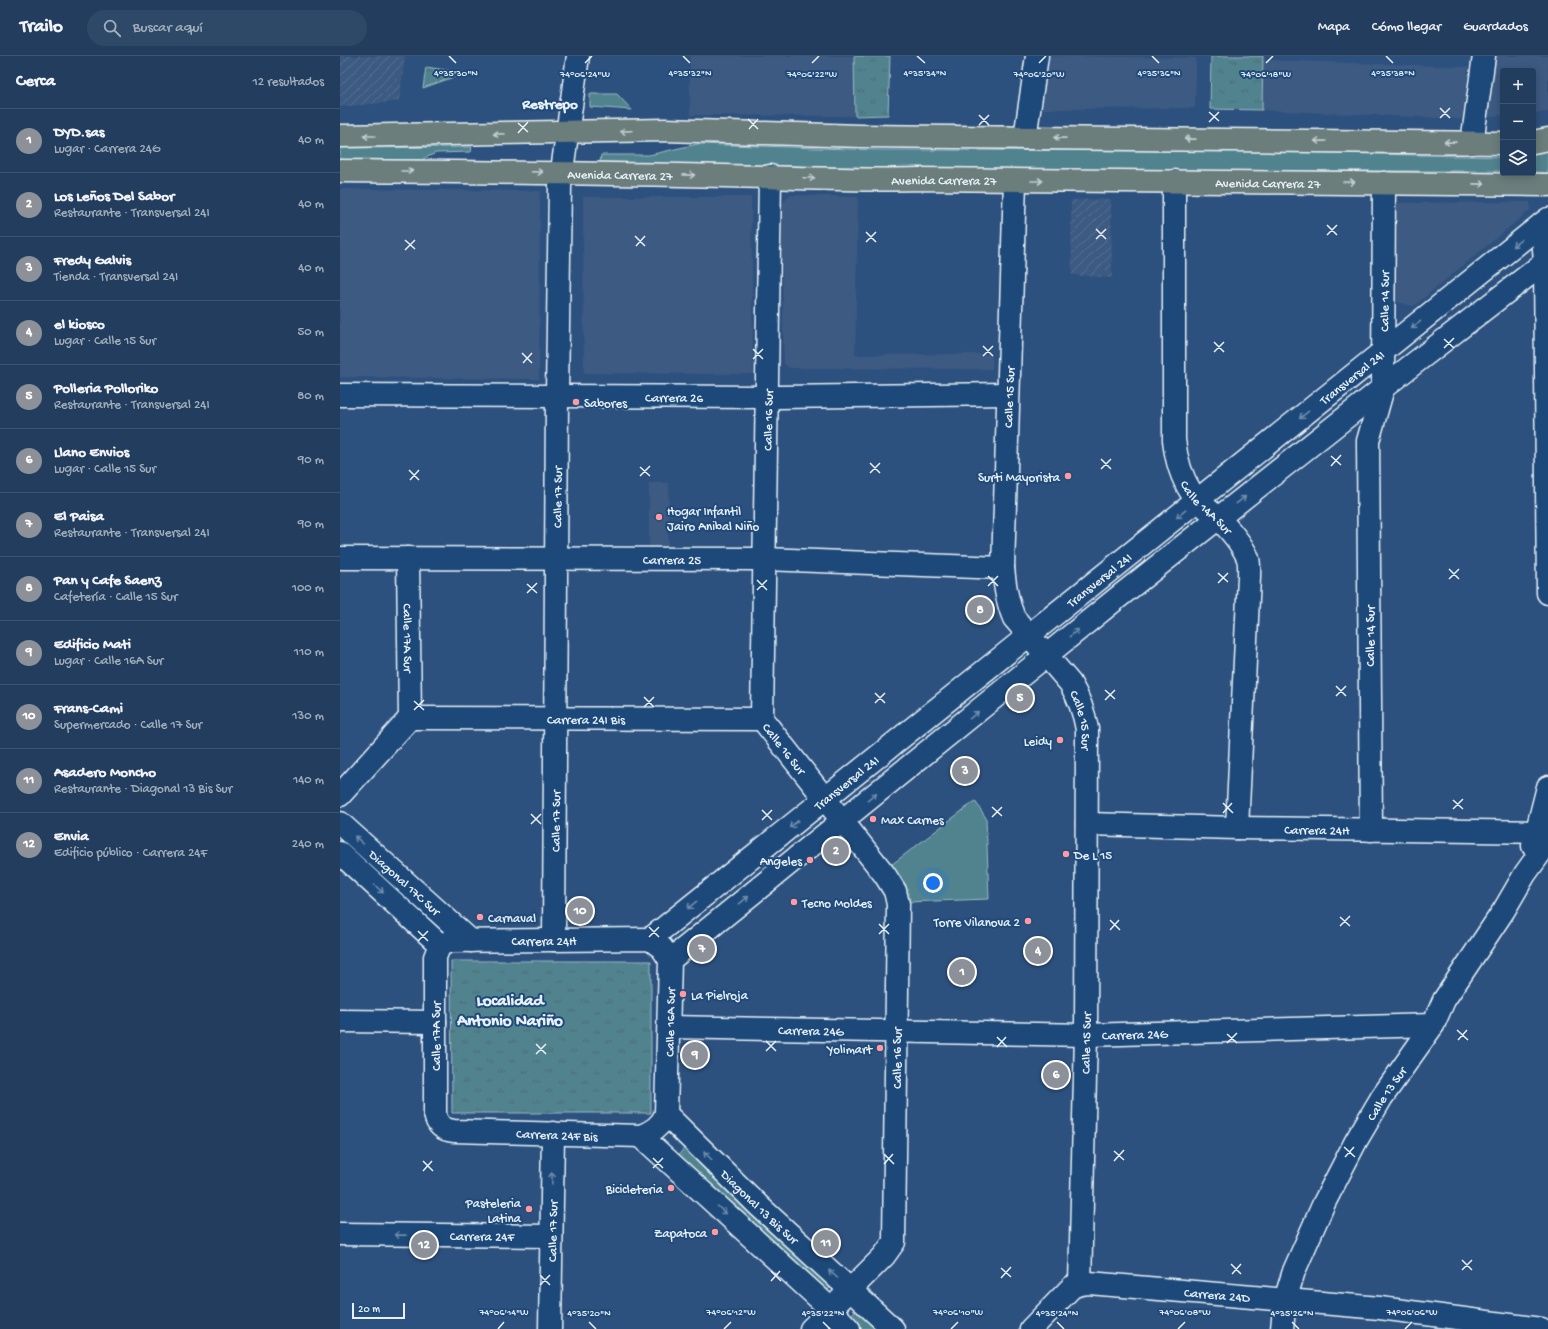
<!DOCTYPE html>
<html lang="es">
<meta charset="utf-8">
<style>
body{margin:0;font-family:"Gochi Hand",sans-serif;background:#2e4867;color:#f1f3f6}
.controls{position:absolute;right:12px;top:12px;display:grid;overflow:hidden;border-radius:4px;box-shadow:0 2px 10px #0003}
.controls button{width:36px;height:36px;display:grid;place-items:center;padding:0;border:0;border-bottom:1px solid #3f5673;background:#223d5e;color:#f1f3f6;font:20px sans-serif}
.scale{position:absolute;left:12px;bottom:10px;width:53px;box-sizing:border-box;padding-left:4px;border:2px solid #e8f1f8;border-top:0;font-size:11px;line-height:14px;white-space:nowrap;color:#e8f1f8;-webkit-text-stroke:3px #1f4a7a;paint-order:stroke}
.you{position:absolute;left:593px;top:827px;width:14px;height:14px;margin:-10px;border:3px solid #fff;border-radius:50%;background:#1a73e8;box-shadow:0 0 0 6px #1a73e833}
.badge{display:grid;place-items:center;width:26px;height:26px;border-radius:50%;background:#8c9099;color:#fff;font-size:13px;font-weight:700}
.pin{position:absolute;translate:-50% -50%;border:2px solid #fff;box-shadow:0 1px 4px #0006}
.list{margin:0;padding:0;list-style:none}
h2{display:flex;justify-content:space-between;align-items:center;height:52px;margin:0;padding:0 16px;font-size:17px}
h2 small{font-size:13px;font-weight:400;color:#a2aebc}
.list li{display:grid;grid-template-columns:26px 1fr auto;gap:12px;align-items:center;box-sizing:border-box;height:64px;padding:0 16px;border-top:1px solid #3f5673}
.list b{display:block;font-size:15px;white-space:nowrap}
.list p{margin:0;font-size:13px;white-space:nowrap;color:#a2aebc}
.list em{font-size:13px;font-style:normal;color:#a2aebc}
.icon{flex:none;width:22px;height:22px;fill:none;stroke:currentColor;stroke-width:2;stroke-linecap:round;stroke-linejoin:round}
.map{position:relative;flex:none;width:1208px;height:1273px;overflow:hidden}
header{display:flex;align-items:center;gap:24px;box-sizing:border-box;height:56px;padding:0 20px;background:#223d5e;border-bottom:1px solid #3f5673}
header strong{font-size:19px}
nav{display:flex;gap:22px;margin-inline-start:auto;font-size:14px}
.search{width:280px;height:36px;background:#2e4867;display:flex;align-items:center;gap:10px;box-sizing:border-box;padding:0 14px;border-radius:22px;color:#a2aebc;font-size:15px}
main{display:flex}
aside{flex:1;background:#223d5e}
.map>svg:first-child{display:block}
.built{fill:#3e5a82}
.industrial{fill:url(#industrial-furrows)}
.grass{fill:#51838f;stroke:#9cbac4}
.park{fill:url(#park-tufts);stroke:#9cbac4}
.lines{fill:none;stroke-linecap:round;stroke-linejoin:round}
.minor-casing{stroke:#e8f1f8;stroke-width:25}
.major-casing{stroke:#e8f1f8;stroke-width:25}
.minor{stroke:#1f4a7a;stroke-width:22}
.major{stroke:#6c7e7c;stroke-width:22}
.oneway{stroke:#c3ced3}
.oneway2{stroke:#6f8dac}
.ticks{fill:none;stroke:#e8f1f8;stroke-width:1.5}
.poi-dot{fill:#ff9aa2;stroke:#1f4a7a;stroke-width:1.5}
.labels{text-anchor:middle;stroke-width:4;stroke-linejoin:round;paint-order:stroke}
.street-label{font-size:13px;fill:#e8f1f8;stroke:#1f4a7a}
.poi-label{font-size:13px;fill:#e8f1f8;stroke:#1f4a7a;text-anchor:end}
.quarter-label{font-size:15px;font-weight:bold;fill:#e8f1f8;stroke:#1f4a7a}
.district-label{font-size:17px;font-weight:bold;fill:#e8f1f8;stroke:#1f4a7a}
.ticks-label{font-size:10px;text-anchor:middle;fill:#e8f1f8;stroke:#1f4a7a;stroke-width:4;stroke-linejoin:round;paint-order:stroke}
</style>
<header>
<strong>Trailo</strong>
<div class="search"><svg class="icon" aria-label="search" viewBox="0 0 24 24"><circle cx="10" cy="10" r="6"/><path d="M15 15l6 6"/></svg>Buscar aquí</div>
<nav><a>Mapa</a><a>Cómo llegar</a><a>Guardados</a></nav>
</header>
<main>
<aside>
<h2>Cerca<small>12 resultados</small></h2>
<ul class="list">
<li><span class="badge">1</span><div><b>DYD.sas</b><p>Lugar · Carrera 24G</p></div><em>40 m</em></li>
<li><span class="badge">2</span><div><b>Los Leños Del Sabor</b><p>Restaurante · Transversal 24I</p></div><em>40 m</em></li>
<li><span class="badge">3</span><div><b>Fredy Galvis</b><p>Tienda · Transversal 24I</p></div><em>40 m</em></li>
<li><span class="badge">4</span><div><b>el kiosco</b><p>Lugar · Calle 15 Sur</p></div><em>50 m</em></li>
<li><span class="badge">5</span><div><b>Polleria Polloriko</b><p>Restaurante · Transversal 24I</p></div><em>80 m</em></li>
<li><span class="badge">6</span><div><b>Llano Envios</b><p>Lugar · Calle 15 Sur</p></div><em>90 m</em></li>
<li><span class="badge">7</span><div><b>El Paisa</b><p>Restaurante · Transversal 24I</p></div><em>90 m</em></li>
<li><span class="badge">8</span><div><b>Pan y Cafe Saenz</b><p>Cafetería · Calle 15 Sur</p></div><em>100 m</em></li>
<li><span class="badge">9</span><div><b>Edificio Mati</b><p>Lugar · Calle 16A Sur</p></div><em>110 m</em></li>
<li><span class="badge">10</span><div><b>Frans-Cami</b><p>Supermercado · Calle 17 Sur</p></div><em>130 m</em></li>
<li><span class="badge">11</span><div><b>Asadero Moncho</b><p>Restaurante · Diagonal 13 Bis Sur</p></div><em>140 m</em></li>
<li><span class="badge">12</span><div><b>Envia</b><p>Edificio público · Carrera 24F</p></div><em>240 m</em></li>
</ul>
</aside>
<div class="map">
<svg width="1208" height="1273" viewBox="0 0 1208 1273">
<defs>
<pattern id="industrial-furrows" width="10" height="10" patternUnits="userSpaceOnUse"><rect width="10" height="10" fill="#3e5a82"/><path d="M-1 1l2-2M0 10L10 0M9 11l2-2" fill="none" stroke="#5a7294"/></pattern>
<pattern id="park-tufts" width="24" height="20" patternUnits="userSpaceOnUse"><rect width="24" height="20" fill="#51838f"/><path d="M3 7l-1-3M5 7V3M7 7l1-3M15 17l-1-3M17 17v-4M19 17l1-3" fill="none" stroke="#4d6b73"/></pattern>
</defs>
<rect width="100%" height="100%" fill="#2d517e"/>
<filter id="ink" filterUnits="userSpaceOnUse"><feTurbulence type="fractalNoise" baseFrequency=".025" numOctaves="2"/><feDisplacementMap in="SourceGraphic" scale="8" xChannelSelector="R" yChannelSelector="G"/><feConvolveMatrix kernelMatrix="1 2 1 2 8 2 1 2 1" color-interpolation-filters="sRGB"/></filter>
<g filter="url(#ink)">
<path class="built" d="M 350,0 L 514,0 L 515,60 L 350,59 Z
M 709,0 L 856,2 L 855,52 L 703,53 Z
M 1156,0 L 1208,0 L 1208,56 L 1193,57 L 1193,15 L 1163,15 L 1163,59 L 1147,61 Z
M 923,4 L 1128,11 L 1124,63 L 922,54 Z
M 0,133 L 200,135 L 199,323 L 0,321 Z
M 451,139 L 518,141 L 515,299 L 652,298 L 652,313 L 449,312 L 444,307 L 441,148 Z
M 243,141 L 411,141 L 413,318 L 244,317 Z
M 1190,146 L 1190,154 L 1074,250 L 1056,246 L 1055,147 Z
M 309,427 L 329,427 L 328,494 L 309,494 Z"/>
<path class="industrial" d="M 0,0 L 65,0 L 59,45 L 0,51 Z
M 771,143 L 772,222 L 732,219 L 731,144 Z"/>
<path class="grass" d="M 250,38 L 277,38 L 292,54 L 250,51 Z
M 357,88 L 539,94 L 909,95 L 1163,101 L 1163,115 L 702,115 L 260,106 L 261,99 L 309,99 Z
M 132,91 L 131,96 L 96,97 L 81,104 L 0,104 L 0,92 Z
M 1208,95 L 1208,117 L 1193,116 L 1193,98 Z
M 635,745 L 646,762 L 649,843 L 567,846 L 566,829 L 551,809 Z
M 345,1091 L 493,1229 L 484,1238 L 337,1101 Z
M 519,1251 L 543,1273 L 522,1273 L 509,1261 Z"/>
<path class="park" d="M 514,0 L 550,0 L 548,59 L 515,60 Z
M 871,0 L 923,0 L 922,54 L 870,53 Z
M 86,11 L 125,17 L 83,32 Z
M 111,905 L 311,905 L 311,1057 L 112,1057 Z"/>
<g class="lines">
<g class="minor-casing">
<g id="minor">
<path d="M 685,82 L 697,0"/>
<path d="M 1132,87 L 1144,0"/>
<path id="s1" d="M 430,120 L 422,663 L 545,819 L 555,835 L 558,848 L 554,1186 L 544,1200 L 471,1273"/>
<path id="s2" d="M 675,125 L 663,512 C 665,530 667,546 674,562 L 730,627 C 739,642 744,656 747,673 L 746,979 L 740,1228"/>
<path id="s3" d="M 834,125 L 834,384 C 836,403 840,419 851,436 C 858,446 868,453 877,461 C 887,471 901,487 907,500 C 910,506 909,514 909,521 L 897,772"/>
<path d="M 1202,168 L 1205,206 L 1208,537"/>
<path id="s4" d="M 0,339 L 438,341 L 668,338"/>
<path id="s5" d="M 0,502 L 424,503 L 663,512"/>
<path id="s6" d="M 68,502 L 70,662"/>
<path id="s7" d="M 70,662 L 422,663"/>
<path d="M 0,739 L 70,662"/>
<path id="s8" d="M 0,767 L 131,885"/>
<path id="s9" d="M 747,768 L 897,772 L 1208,776"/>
<path id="s10" d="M 1031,774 L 1028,385 L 1043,332 L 1044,127"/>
<path d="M 1193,790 L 1208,731"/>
<path d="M 0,797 L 100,889"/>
<path id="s11" d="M 310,883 L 1208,163"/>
<path d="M 310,883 L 322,892 L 330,904 L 326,1058 C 321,1070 313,1075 301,1080 L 114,1075 C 103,1074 97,1069 95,1058 L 95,901 L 100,889 L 111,885 Z"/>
<path id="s12" d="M 214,884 L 217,339 L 220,129 L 238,0"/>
<path d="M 330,904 L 776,543 L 1063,316 L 1208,204"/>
<path d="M 0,965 L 95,966"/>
<path id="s13" d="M 329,971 L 746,979 L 1093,969"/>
<path id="s14" d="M 326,1058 L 419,1150 L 553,1273"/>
<path d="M 301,1080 L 483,1246 L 509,1273"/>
<path id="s15" d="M 0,1178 L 211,1180"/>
<path id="s16" d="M 210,1273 L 213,1077"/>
<path id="s17" d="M 691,1273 L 732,1231 L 740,1228 L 749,1227 L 1040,1252 L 1201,1273"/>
<path id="s18" d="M 942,1273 L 945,1244 L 954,1215 L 984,1147 L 1016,1085 L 1042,1041 L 1093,969 L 1104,944 L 1164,854 L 1185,818 L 1208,786"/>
</g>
</g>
<g class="major-casing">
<g id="major">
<path d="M 0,80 L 325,74 L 521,80 L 1163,87"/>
<path d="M 1193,86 L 1208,83"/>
<path id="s19" d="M 0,115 C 128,116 256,117 384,120 C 449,121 513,125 578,123 L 1208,129"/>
</g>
</g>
<use href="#minor" class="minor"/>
<use href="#major" class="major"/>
</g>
<defs><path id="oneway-shaft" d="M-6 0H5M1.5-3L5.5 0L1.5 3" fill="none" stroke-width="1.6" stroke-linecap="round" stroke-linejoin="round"/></defs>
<g class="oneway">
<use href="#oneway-shaft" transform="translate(286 75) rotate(178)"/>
<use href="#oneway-shaft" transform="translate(159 78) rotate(178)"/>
<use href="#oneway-shaft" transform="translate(29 80) rotate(180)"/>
<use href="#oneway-shaft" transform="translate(720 82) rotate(-179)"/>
<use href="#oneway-shaft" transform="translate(850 83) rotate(-179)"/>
<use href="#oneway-shaft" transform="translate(980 85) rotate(-179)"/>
<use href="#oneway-shaft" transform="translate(1110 86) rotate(-179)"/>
<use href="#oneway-shaft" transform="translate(67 115)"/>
<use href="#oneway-shaft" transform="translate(197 116) rotate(2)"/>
<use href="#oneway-shaft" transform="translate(349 119) rotate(1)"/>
<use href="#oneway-shaft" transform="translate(469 122) rotate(2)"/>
<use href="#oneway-shaft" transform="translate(697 125)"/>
<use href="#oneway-shaft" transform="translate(1009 126)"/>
<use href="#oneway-shaft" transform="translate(1139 128) rotate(1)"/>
</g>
<g class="oneway2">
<use href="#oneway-shaft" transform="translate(1177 187) rotate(142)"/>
<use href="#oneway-shaft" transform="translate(1076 269) rotate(141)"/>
<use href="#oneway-shaft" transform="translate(964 359) rotate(141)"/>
<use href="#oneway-shaft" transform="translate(901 444) rotate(-38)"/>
<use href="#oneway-shaft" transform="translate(841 458) rotate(141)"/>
<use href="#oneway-shaft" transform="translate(734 577) rotate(-39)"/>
<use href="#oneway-shaft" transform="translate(634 659) rotate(-39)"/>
<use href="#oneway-shaft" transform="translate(532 741) rotate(-39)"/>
<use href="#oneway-shaft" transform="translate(454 768) rotate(141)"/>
<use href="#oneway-shaft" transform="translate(19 784) rotate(-138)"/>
<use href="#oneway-shaft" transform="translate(39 833) rotate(42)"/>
<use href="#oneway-shaft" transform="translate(404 844) rotate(-39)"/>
<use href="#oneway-shaft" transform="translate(352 849) rotate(141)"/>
<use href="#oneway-shaft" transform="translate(368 1100) rotate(-135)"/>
<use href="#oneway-shaft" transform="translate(212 1122) rotate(-89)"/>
<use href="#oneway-shaft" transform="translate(382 1154) rotate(42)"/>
<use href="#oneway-shaft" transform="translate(60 1179) rotate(-179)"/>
<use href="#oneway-shaft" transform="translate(493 1218) rotate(-138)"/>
</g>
</g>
<path class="ticks" d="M 109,0 L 116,7M 343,0 L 350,7M 577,0 L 585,7M 812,0 L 819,7M 1046,0 L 1053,7M 245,7 L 252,0M 472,7 L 479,0M 699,7 L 706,0M 926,7 L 933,0M 1100,52 L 1110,62M 869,56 L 879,65M 639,59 L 649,69M 1100,62 L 1110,52M 408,63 L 418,73M 869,66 L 879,56M 178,67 L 188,76M 639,69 L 649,59M 409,73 L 418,63M 178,77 L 188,66M 987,169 L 997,179M 756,173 L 766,183M 526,176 L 536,186M 987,179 L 997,169M 295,180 L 305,190M 756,183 L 766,173M 65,184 L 75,193M 526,186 L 536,176M 296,190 L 305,180M 65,194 L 75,184M 1104,283 L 1114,292M 874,286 L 884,296M 643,290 L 653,300M 1104,292 L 1114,282M 413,293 L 423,303M 874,296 L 884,286M 182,297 L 192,307M 643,300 L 653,290M 413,303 L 423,293M 183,307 L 192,297M 991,400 L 1001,409M 761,403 L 771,413M 530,407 L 540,417M 991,410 L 1001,399M 300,411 L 310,420M 761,413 L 771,403M 69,414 L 79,424M 530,417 L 540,407M 300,420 L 310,410M 70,424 L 79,414M 1109,513 L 1119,523M 878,517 L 888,526M 648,520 L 658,530M 1109,523 L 1119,513M 417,524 L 427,534M 878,527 L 888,517M 187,528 L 197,537M 648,530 L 658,520M 417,534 L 427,524M 187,537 L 197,527M 996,630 L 1006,640M 765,634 L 775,643M 535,637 L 545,647M 996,640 L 1006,630M 304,641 L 314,651M 765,644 L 775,634M 74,645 L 84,654M 535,647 L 545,637M 304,651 L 314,641M 74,654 L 84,644M 1113,744 L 1123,753M 883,747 L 893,757M 652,751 L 662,760M 1113,753 L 1123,743M 422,754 L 432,764M 883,757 L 892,747M 191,758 L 201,768M 652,761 L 662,751M 422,764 L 432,754M 191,768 L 201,758M 1000,861 L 1010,870M 770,864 L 780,874M 539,868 L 549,878M 1000,870 L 1010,860M 309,871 L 319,881M 770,874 L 779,864M 78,875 L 88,885M 539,878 L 549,868M 309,881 L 319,871M 78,885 L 88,875M 1117,974 L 1128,984M 887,978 L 897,987M 657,981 L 667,991M 1118,984 L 1127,974M 426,985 L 436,995M 887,987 L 897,977M 196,988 L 206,998M 657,991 L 666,981M 426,995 L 436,985M 196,998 L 206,988M 1004,1091 L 1015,1101M 774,1095 L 784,1104M 544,1098 L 554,1108M 1005,1101 L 1014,1091M 313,1102 L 323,1112M 83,1105 L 93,1115M 774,1105 L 784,1094M 544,1108 L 553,1098M 313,1112 L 323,1102M 83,1115 L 92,1105M 1122,1204 L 1132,1214M 891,1208 L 901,1218M 661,1212 L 671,1221M 1122,1214 L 1132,1204M 431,1215 L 441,1225M 892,1218 L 901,1208M 200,1219 L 210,1229M 661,1222 L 671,1211M 431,1225 L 440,1215M 200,1229 L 210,1219M 249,1266 L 256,1273M 483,1266 L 490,1273M 717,1266 L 724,1273M 952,1266 L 959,1273M 158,1273 L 164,1266M 384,1273 L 391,1266M 611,1273 L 618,1266M 838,1273 L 845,1266M 1065,1273 L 1072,1266"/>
<g class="poi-dot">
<circle cx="236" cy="346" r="4"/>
<circle cx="728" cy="420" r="4"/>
<circle cx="319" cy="461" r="4"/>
<circle cx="720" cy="684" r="4"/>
<circle cx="533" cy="763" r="4"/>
<circle cx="726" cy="798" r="4"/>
<circle cx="470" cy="804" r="4"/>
<circle cx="454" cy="846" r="4"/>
<circle cx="140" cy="861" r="4"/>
<circle cx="688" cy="865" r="4"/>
<circle cx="343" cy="938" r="4"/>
<circle cx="540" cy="992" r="4"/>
<circle cx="331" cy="1132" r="4"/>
<circle cx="189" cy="1153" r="4"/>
<circle cx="375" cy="1176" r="4"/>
</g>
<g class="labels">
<g class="street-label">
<text dy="5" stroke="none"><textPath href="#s19" startOffset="280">Avenida Carrera 27</textPath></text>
<text dy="5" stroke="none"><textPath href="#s19" startOffset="604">Avenida Carrera 27</textPath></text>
<text dy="5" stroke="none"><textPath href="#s19" startOffset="928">Avenida Carrera 27</textPath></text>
<text dy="5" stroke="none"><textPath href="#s10" startOffset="531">Calle 14 Sur</textPath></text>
<text dy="5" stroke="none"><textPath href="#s11" startOffset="899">Transversal 24I</textPath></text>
<text dy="5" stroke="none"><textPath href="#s4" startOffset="334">Carrera 26</textPath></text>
<text transform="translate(668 341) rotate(-88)" y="5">Calle 15 Sur</text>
<text transform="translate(427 364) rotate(-89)" y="5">Calle 16 Sur</text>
<text dy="5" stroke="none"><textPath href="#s12" startOffset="443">Calle 17 Sur</textPath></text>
<text dy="5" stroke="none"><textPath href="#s3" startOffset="336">Calle 14A Sur</textPath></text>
<text dy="5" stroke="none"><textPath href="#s5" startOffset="332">Carrera 25</textPath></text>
<text dy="5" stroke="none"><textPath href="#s11" startOffset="575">Transversal 24I</textPath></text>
<text transform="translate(1029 580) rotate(-90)" y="5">Calle 14 Sur</text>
<text dy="5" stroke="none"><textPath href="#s6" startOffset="80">Calle 17A Sur</textPath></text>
<text dy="5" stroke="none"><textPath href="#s7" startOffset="176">Carrera 24I Bis</textPath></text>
<text dy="5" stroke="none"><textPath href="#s2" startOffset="564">Calle 15 Sur</textPath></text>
<text dy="5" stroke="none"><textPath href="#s1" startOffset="580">Calle 16 Sur</textPath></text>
<text dy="5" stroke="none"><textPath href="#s11" startOffset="251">Transversal 24I</textPath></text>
<text dy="5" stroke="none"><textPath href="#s12" startOffset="119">Calle 17 Sur</textPath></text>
<text dy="5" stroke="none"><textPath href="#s9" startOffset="230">Carrera 24H</textPath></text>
<text dy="5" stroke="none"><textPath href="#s8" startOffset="88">Diagonal 17C Sur</textPath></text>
<text x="204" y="889">Carrera 24H</text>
<text transform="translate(329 966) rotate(-89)" y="5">Calle 16A Sur</text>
<text dy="5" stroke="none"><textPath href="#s13" startOffset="142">Carrera 24G</textPath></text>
<text dy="5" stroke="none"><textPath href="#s13" startOffset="466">Carrera 24G</textPath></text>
<text transform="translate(95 980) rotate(-90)" y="5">Calle 17A Sur</text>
<text transform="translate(745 987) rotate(-89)" y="5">Calle 15 Sur</text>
<text transform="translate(556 1002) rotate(-90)" y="5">Calle 16 Sur</text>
<text dy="5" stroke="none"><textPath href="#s18" startOffset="260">Calle 13 Sur</textPath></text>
<text transform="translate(217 1078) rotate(2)" y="5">Carrera 24F Bis</text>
<text dy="5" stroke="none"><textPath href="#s14" startOffset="132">Diagonal 13 Bis Sur</textPath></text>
<text dy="5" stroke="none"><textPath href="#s16" startOffset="98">Calle 17 Sur</textPath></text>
<text dy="5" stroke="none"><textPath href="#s15" startOffset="142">Carrera 24F</textPath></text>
<text dy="5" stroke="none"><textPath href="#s17" startOffset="205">Carrera 24D</textPath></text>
</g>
<g class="poi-label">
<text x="244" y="351" text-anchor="start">Sabores</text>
<text x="720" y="425">Surti Mayorista</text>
<text x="327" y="459" text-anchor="start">Hogar Infantil<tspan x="327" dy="15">Jairo Anibal Niño</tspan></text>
<text x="712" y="689">Leidy</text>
<text x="541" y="768" text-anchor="start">Max Carnes</text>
<text x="734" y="803" text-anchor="start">De L 15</text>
<text x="462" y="809">Angeles</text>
<text x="462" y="851" text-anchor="start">Tecno Moldes</text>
<text x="148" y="866" text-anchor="start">Carnaval</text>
<text x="680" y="870">Torre Vilanova 2</text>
<text x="351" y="943" text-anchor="start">La Pielroja</text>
<text x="532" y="997">Yolimart</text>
<text x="323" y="1137">Bicicleteria</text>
<text x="181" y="1151">Pasteleria<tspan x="181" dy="15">Latina</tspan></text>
<text x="367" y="1181">Zapatoca</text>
</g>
<g class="quarter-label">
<text x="210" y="52">Restrepo</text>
</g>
<g class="district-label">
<text x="170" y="949">Localidad<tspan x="170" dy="20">Antonio Nariño</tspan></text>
</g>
</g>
<g class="ticks-label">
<text x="116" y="20">4°35'30"N</text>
<text x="350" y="20">4°35'32"N</text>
<text x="585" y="20">4°35'34"N</text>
<text x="819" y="20">4°35'36"N</text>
<text x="1053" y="20">4°35'38"N</text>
<text x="245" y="21">74°06'24"W</text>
<text x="472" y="21">74°06'22"W</text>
<text x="699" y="21">74°06'20"W</text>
<text x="926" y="21">74°06'18"W</text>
<text x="164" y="1259">74°06'14"W</text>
<text x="391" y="1259">74°06'12"W</text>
<text x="618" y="1259">74°06'10"W</text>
<text x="845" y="1259">74°06'08"W</text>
<text x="1072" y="1259">74°06'06"W</text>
<text x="249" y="1260">4°35'20"N</text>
<text x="483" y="1260">4°35'22"N</text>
<text x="717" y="1260">4°35'24"N</text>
<text x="952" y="1260">4°35'26"N</text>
</g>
</svg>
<div class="controls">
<button>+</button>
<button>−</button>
<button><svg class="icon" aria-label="layers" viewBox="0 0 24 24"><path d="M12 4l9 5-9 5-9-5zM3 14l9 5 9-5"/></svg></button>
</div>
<div class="scale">20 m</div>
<div class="you"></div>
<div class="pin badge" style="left:622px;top:916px">1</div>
<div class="pin badge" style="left:496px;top:795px">2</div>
<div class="pin badge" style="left:625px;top:715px">3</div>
<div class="pin badge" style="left:698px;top:895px">4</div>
<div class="pin badge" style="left:680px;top:642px">5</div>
<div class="pin badge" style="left:716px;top:1019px">6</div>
<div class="pin badge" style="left:362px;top:893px">7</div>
<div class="pin badge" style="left:640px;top:554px">8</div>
<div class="pin badge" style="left:355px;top:999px">9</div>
<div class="pin badge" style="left:240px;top:855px">10</div>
<div class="pin badge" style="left:486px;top:1187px">11</div>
<div class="pin badge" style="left:84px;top:1189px">12</div>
</div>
</main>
